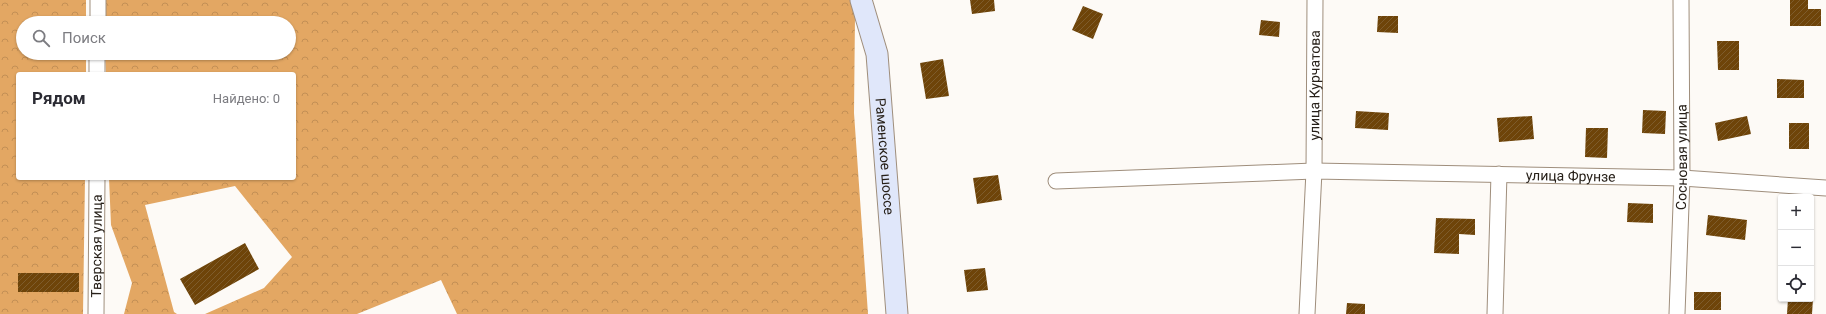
<!DOCTYPE html>
<html lang="ru">
<meta charset="utf-8">
<style>
body{margin:0;font-family:Roboto,sans-serif;background:#f7f7f7;color:#2b2b33}
.controls{position:absolute;right:12px;bottom:12px;display:grid;overflow:hidden;border-radius:4px;box-shadow:0 1px 3px #0004}
.controls button{width:36px;height:36px;display:grid;place-items:center;padding:0;border:0;border-bottom:1px solid #e1e1e2;background:#fff;color:#2b2b33;font:20px sans-serif}
.list{margin:0;padding:0;list-style:none}
h2{display:flex;justify-content:space-between;align-items:center;height:52px;margin:0;padding:0 16px;font-size:17px}
h2 small{font-size:13px;font-weight:400;color:#7c7c81}
.icon{flex:none;width:22px;height:22px;fill:none;stroke:currentColor;stroke-width:2;stroke-linecap:round;stroke-linejoin:round}
.map{position:relative;flex:none;width:1826px;height:314px;overflow:hidden}
.search{position:absolute;background:#fff;box-shadow:0 1px 3px #0004;left:16px;top:16px;width:280px;height:44px;display:flex;align-items:center;gap:10px;box-sizing:border-box;padding:0 14px;border-radius:22px;color:#7c7c81;font-size:15px}
.panel{position:absolute;background:#fff;box-shadow:0 1px 3px #0004;left:16px;top:72px;width:280px;height:108px;border-radius:4px}
.map>svg:first-child{display:block}
.forest{fill:url(#forest-crowns)}
.building{fill:url(#building-hatch)}
.lines{fill:none;stroke-linecap:round;stroke-linejoin:round}
.street-casing{stroke:#9f8e7c;stroke-width:17}
.secondary-casing{stroke:#9f8e7c;stroke-width:23}
.street{stroke:#fff;stroke-width:15}
.secondary{stroke:#e0e7fa;stroke-width:21}
.labels{text-anchor:middle;stroke-width:4;stroke-linejoin:round;paint-order:stroke}
.street-label{font-size:14px;fill:#272019;stroke:#fff}
</style>
<div class="map">
<svg width="1826" height="314" viewBox="0 0 1826 314">
<defs>
<pattern id="forest-crowns" width="20" height="18" patternUnits="userSpaceOnUse"><rect width="20" height="18" fill="#e3a763"/><path d="M2 6a3 3 0 1 1 6 0M12 15a3 3 0 1 1 6 0" fill="none" stroke="#c38f55"/></pattern>
<pattern id="building-hatch" width="6" height="6" patternUnits="userSpaceOnUse"><rect width="6" height="6" fill="#6e4409"/><path d="M-1 1l2-2M0 6l6-6M5 7l2-2" fill="none" stroke="#7e5c2c"/></pattern>
</defs>
<rect width="100%" height="100%" fill="#fdfaf6"/>
<path class="forest" d="M 0,0 L 86,0 L 86,23 L 23,23 L 23,53 L 86,53 L 86,74 L 18,74 L 18,178 L 85,178 L 83,314 L 0,314 Z
M 104,0 L 851,0 L 855,15 L 854,113 L 868,314 L 457,314 L 441,280 L 357,314 L 205,314 L 264,288 L 292,257 L 235,186 L 145,205 L 174,312 L 177,314 L 124,314 L 132,283 L 111,225 L 109,178 L 294,178 L 294,74 L 106,74 L 105,53 L 289,53 L 289,23 L 104,23 Z"/>
<path class="building" d="M 970,0 L 994,0 L 995,11 L 972,14 Z
M 1790,0 L 1808,0 L 1808,9 L 1821,9 L 1821,26 L 1790,26 Z
M 1083,6 L 1103,14 L 1093,39 L 1072,30 Z
M 1378,16 L 1398,16 L 1398,33 L 1377,32 Z
M 1261,20 L 1280,22 L 1279,37 L 1259,35 Z
M 1717,41 L 1739,41 L 1739,70 L 1718,70 Z
M 943,59 L 949,96 L 926,99 L 920,63 Z
M 1777,79 L 1804,80 L 1804,98 L 1777,98 Z
M 1643,110 L 1666,111 L 1665,134 L 1642,133 Z
M 1356,111 L 1389,113 L 1388,130 L 1355,128 Z
M 1532,116 L 1534,139 L 1499,142 L 1497,118 Z
M 1747,116 L 1751,134 L 1718,141 L 1715,123 Z
M 1789,123 L 1809,123 L 1809,149 L 1789,149 Z
M 1586,128 L 1608,128 L 1607,158 L 1585,157 Z
M 998,175 L 1002,200 L 977,204 L 973,178 Z
M 1628,203 L 1653,204 L 1653,223 L 1627,222 Z
M 1708,215 L 1747,220 L 1745,240 L 1706,235 Z
M 1436,218 L 1475,219 L 1475,235 L 1459,234 L 1459,254 L 1434,253 Z
M 245,243 L 259,269 L 195,305 L 180,279 Z
M 985,268 L 988,290 L 967,292 L 964,270 Z
M 18,273 L 79,273 L 79,292 L 18,292 Z
M 1694,292 L 1721,292 L 1721,310 L 1694,310 Z
M 1788,299 L 1813,299 L 1812,314 L 1787,314 Z
M 1347,303 L 1365,304 L 1365,314 L 1346,314 Z"/>
<g class="lines">
<g class="street-casing">
<g id="street">
<path d="M 98,23 L 98,0"/>
<path d="M 97,74 L 97,53"/>
<path id="s1" d="M 1056,181 L 1314,171 L 1682,178 L 1826,188"/>
<path id="s2" d="M 96,314 L 97,178"/>
<path id="s3" d="M 1307,314 L 1314,171 L 1315,0"/>
<path d="M 1495,314 L 1499,174"/>
<path id="s4" d="M 1677,314 L 1682,178 L 1681,0"/>
</g>
</g>
<g class="secondary-casing">
<g id="secondary">
<path id="s5" d="M 861,0 L 877,54 L 897,314"/>
</g>
</g>
<use href="#street" class="street"/>
<use href="#secondary" class="secondary"/>
</g>
<g class="labels">
<g class="street-label">
<text dy="5" stroke="none"><textPath href="#s3" startOffset="229">улица Курчатова</textPath></text>
<text dy="5" stroke="none"><textPath href="#s5" startOffset="159">Раменское шоссе</textPath></text>
<text dy="5" stroke="none"><textPath href="#s4" startOffset="157">Сосновая улица</textPath></text>
<text dy="5" stroke="none"><textPath href="#s1" startOffset="515">улица Фрунзе</textPath></text>
<text dy="5" stroke="none"><textPath href="#s2" startOffset="68">Тверская улица</textPath></text>
</g>
</g>
</svg>
<div class="controls">
<button>+</button>
<button>−</button>
<button><svg class="icon" aria-label="locate" viewBox="0 0 24 24"><circle cx="12" cy="12" r="6"/><path d="M12 2v4M12 18v4M2 12h4M18 12h4"/></svg></button>
</div>
<div class="search"><svg class="icon" aria-label="search" viewBox="0 0 24 24"><circle cx="10" cy="10" r="6"/><path d="M15 15l6 6"/></svg>Поиск</div>
<section class="panel">
<h2>Рядом<small>Найдено: 0</small></h2>
<ul class="list">
</ul>
</section>
</div>
